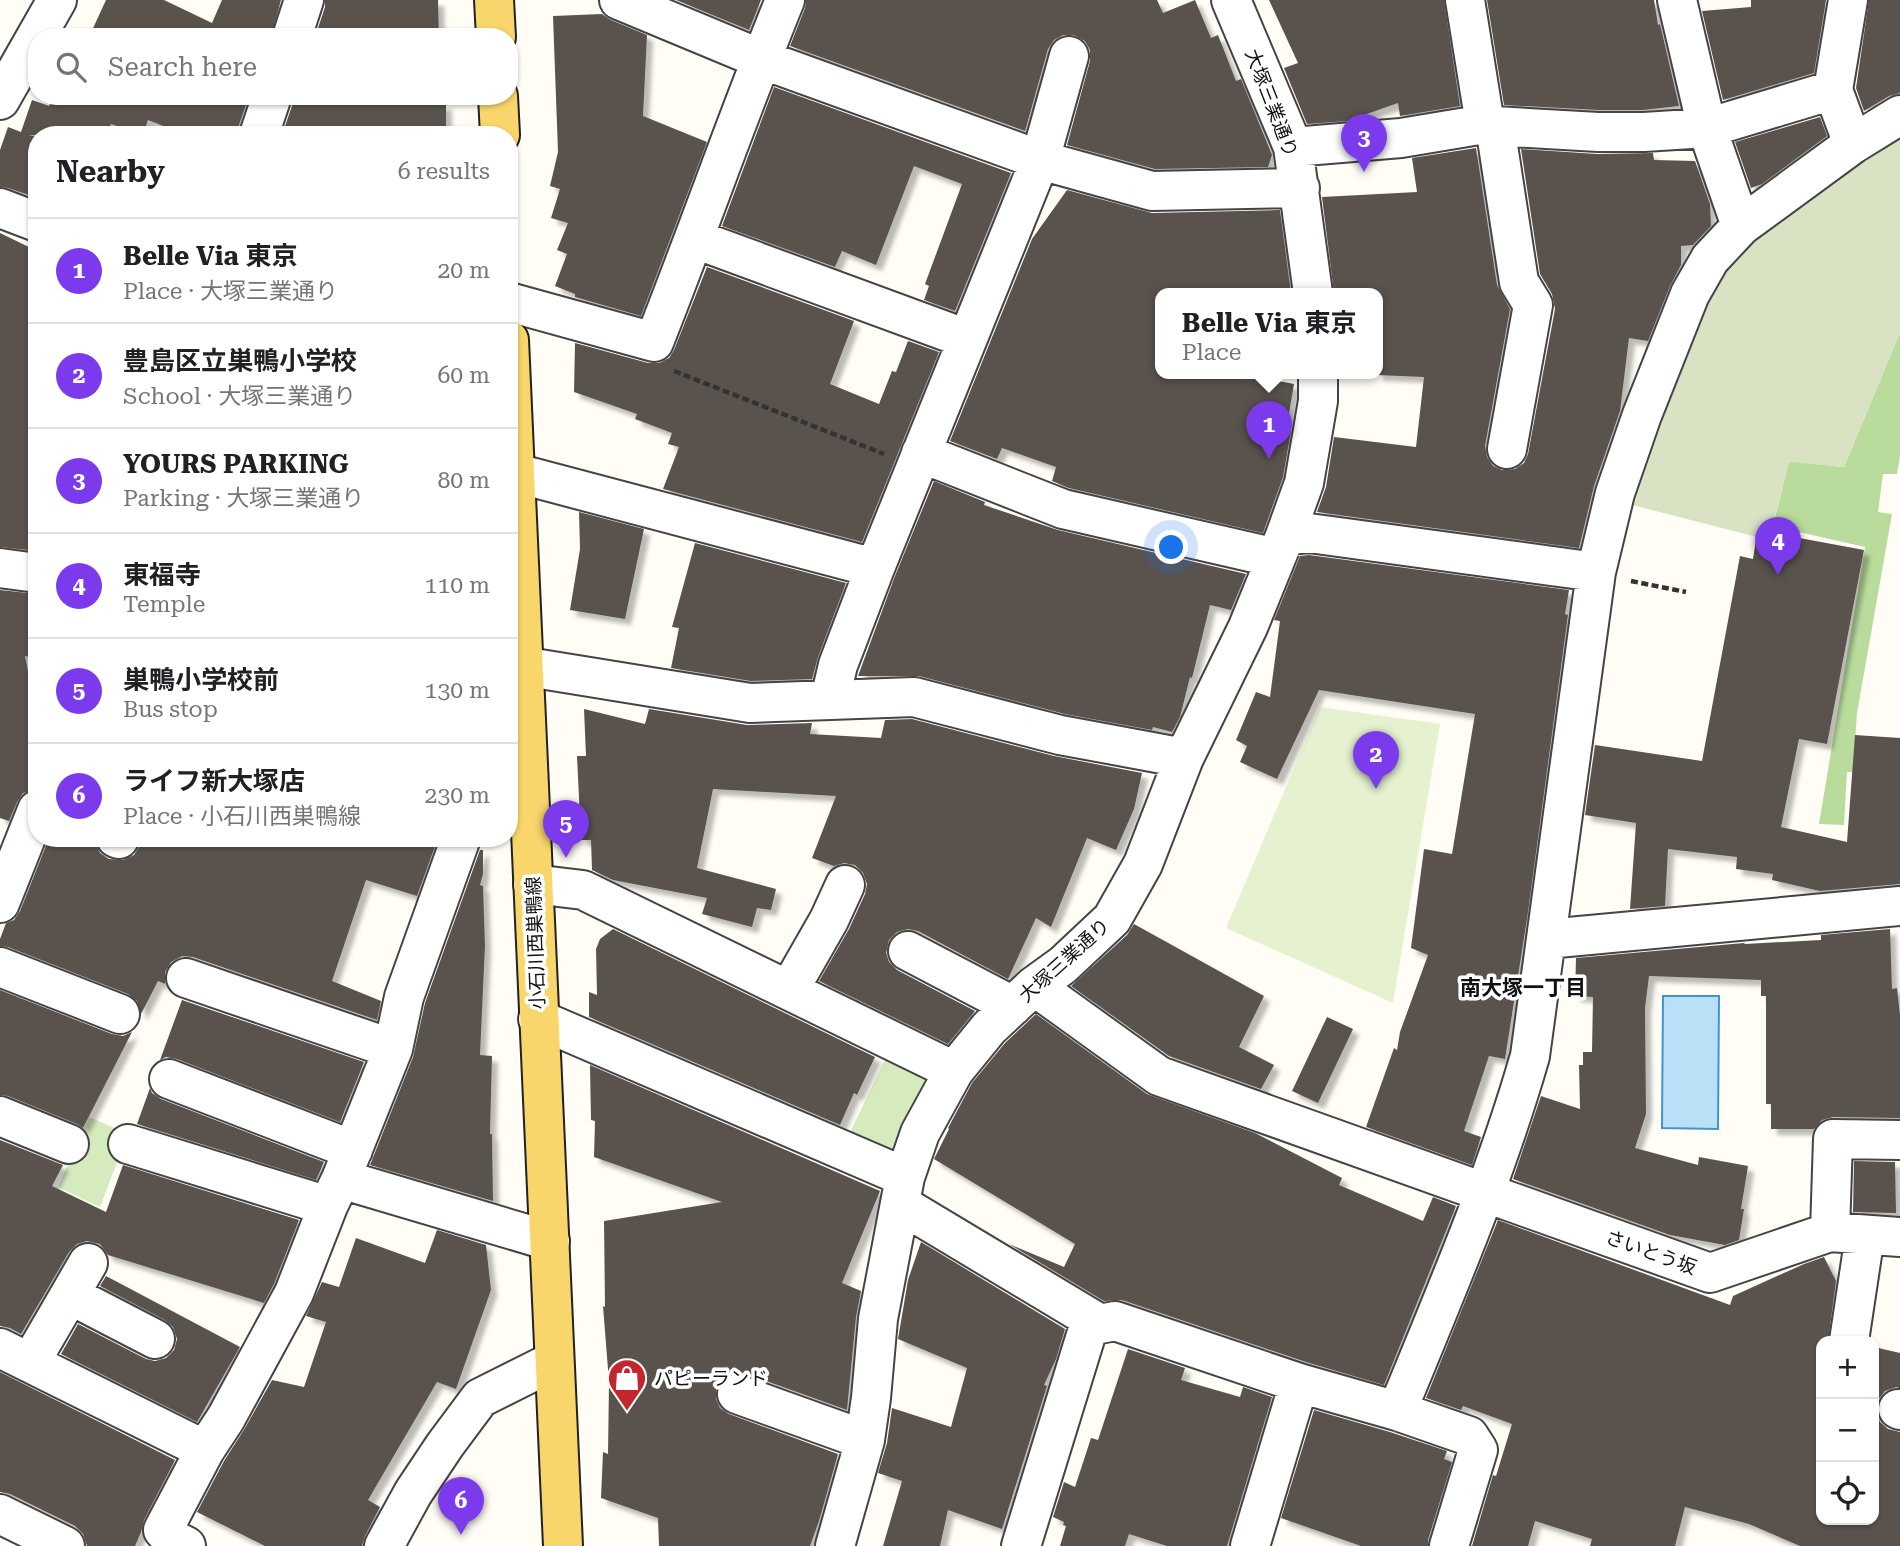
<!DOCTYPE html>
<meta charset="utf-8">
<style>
body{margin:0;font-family:"Roboto Serif","Noto Sans JP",serif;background:#f6f6f6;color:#202124}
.controls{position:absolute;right:21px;bottom:21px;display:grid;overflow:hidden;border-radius:14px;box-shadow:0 2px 5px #0004}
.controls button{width:63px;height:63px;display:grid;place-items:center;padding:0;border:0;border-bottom:2px solid #e0e0e0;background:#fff;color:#202124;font:35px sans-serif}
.you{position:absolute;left:1172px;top:548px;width:24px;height:24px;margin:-18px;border:5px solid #fff;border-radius:50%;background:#1a73e8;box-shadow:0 0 0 10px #1a73e833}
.badge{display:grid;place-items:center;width:46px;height:46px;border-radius:50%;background:#7c3aed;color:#fff;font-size:23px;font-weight:700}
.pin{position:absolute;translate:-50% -58px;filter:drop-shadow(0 2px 4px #0008)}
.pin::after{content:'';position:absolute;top:37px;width:24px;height:21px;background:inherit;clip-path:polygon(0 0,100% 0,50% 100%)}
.popup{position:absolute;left:1155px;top:288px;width:228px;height:91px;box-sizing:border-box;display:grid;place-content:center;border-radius:14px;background:#fff;filter:drop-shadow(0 2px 5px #0005);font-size:23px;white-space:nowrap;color:#757577}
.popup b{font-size:26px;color:#202124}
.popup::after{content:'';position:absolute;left:50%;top:100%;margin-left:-14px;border:14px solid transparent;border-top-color:#fff}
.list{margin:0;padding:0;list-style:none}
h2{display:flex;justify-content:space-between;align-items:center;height:91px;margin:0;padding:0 28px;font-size:30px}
h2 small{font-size:23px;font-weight:400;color:#757577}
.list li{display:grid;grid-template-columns:46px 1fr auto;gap:21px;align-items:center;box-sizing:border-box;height:105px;padding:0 28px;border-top:2px solid #e0e0e0}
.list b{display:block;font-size:26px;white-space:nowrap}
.list p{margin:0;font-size:23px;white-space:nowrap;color:#757577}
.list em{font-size:23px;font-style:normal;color:#757577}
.icon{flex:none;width:38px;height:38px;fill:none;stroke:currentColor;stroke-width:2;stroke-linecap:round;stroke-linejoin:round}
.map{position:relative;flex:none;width:1900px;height:1546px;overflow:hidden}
.search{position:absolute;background:#fff;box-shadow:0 2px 5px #0004;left:28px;top:28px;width:490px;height:77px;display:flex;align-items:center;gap:18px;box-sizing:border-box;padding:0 24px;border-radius:28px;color:#757577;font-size:26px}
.panel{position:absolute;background:#fff;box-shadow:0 2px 5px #0004;left:28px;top:126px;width:490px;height:721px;border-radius:28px}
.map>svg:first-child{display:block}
.green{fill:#d5ebbd}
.forest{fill:#b9dc9c}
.cemetery{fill:#d9e3c4}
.pitch{fill:#e6f2cf}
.water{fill:#b9e0f7;stroke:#3f96cf;stroke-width:2}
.building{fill:#5a524d;filter:url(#shadow)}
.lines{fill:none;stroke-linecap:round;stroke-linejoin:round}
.minor-casing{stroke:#444;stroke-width:42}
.major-casing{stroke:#222;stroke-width:42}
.path{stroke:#333;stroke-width:4.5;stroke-dasharray:7 3.5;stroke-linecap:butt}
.minor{stroke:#fff;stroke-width:38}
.major{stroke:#f9d66b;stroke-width:38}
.labels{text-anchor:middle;stroke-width:7;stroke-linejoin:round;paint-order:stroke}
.street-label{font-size:19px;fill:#111;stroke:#fff}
.poi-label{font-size:19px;fill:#111;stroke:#fff;text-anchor:start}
.neighbourhood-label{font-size:21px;font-weight:bold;fill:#111;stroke:#fff}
</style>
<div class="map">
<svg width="1900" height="1546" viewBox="0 0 1900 1546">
<defs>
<filter id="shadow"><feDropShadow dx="6" dy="6" stdDeviation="2" flood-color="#0004"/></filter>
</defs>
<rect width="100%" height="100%" fill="#fffdf5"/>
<path class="green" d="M 889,1051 L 931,1071 L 907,1118 L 889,1163 L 845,1143 Z
M 89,1117 L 128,1134 L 100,1207 L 58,1187 Z"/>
<path class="forest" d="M 1900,332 L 1900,456 L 1897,474 L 1883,474 L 1878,512 L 1892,514 L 1857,713 L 1853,772 L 1847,772 L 1844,825 L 1819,824 L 1865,547 L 1773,526 L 1789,461 L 1844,467 Z"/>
<path class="cemetery" d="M 1900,128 L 1900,332 L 1844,467 L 1789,462 L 1769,540 L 1628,504 L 1676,360 L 1730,256 Z"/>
<path class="pitch" d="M 1320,707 L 1440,724 L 1393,1003 L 1226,928 Z"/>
<path class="water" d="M 1663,996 L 1719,996 L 1718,1129 L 1662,1128 Z"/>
<path class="building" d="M 106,0 L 164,0 L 212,23 L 222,0 L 281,0 L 271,37 L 89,37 Z
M 325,0 L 438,0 L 439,37 L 315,37 L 325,7 Z
M 676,0 L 761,0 L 749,30 Z
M 806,0 L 1157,0 L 1163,13 L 1195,0 L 1211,38 L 1218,35 L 1236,81 L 1241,79 L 1272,155 L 1268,167 L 1155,169 L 1067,145 L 1090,61 L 1090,50 L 1085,41 L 1074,35 L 1063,35 L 1054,40 L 1048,49 L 1025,131 L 790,46 L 805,8 Z
M 1269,0 L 1444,0 L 1460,106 L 1400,116 L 1398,103 L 1347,121 L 1307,124 L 1284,68 L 1298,63 Z
M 1487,0 L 1654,0 L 1658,25 L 1660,24 L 1679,106 L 1643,110 L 1599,110 L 1504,105 Z
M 1751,0 L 1826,0 L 1814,73 L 1723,100 L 1702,11 L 1751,7 Z
M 1869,0 L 1900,0 L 1900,93 L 1889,96 L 1864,111 L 1856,88 Z
M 602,14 L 611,20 L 647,35 L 643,116 L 707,142 L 641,316 L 575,297 L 575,294 L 555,286 L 567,254 L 557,250 L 568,223 L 551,218 L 560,189 L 550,186 L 558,152 L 553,16 Z
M 774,87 L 1011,173 L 955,311 L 924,300 L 929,286 L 925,284 L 962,184 L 914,166 L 876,265 L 842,251 L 835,267 L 722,226 Z
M 44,96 L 249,96 L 238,128 L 238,135 L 186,135 L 148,120 L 143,135 L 111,124 L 109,128 L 118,131 L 118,135 L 29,135 L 37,137 L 37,173 L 29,195 L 8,188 L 0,187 L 0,150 L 8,127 L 21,132 L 32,100 L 49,106 L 51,103 L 43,100 Z
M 293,96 L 416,96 L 413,104 L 446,104 L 446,135 L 282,135 L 293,103 Z
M 1820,117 L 1827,136 L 1762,184 L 1751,188 L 1735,142 Z
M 1476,148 L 1497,285 L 1510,309 L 1485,446 L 1487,457 L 1493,466 L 1502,470 L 1515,469 L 1524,463 L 1528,454 L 1555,309 L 1552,294 L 1540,274 L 1521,149 L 1597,154 L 1653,153 L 1654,160 L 1695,161 L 1710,204 L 1711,226 L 1693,245 L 1681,246 L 1681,265 L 1670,286 L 1648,341 L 1629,338 L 1620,411 L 1594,486 L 1579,548 L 1317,512 L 1326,487 L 1334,437 L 1416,447 L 1424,377 L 1377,375 L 1377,293 L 1334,293 L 1322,197 L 1417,192 L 1412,158 Z
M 1067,190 L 1152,213 L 1280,210 L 1291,293 L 1160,293 L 1160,373 L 1236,373 L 1294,384 L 1286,431 L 1291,431 L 1283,477 L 1263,533 L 1069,488 L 1052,481 L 1056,467 L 1002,448 L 997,459 L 950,441 L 1032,239 Z
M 0,233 L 37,251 L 37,551 L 0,547 Z
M 707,267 L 854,321 L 830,384 L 879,404 L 892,371 L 896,372 L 908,341 L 939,352 L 862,542 L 663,489 L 679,447 L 668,444 L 672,433 L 635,419 L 637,414 L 574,392 L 575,343 L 648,363 L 659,363 L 669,358 L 674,350 Z
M 934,481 L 985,502 L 984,505 L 1058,530 L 1246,574 L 1231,610 L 1210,605 L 1192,678 L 1190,677 L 1180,717 L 1172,732 L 1153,727 L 1152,730 L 1065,714 L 919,676 L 858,676 L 895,576 Z
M 579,512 L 644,529 L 625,619 L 570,610 L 580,549 Z
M 1778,534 L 1864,550 L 1827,744 L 1799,739 L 1781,827 L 1847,842 L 1855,735 L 1900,738 L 1900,884 L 1820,891 L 1772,880 L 1773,874 L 1736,869 L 1737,857 L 1668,849 L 1665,906 L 1630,909 L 1636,823 L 1585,815 L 1595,745 L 1702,761 L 1740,556 L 1753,559 L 1756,540 L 1776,544 Z
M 695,543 L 846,583 L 818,657 L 812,679 L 751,681 L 671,668 L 679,628 L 672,627 Z
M 1309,555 L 1569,590 L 1565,614 L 1568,615 L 1528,912 L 1505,1059 L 1489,1056 L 1464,1131 L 1481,1137 L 1472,1165 L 1366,1127 L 1394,1048 L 1397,1050 L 1400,1032 L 1428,955 L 1411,948 L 1424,849 L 1452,854 L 1475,714 L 1319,690 L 1277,779 L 1240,762 L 1247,746 L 1236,740 L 1256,692 L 1270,697 L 1280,621 L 1274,620 L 1300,556 Z
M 0,590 L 37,594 L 37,659 L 25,656 L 37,718 L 37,789 L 23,793 L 17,802 L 9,821 L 0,818 Z
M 584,709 L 645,724 L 649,709 L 747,725 L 812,723 L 810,734 L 881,738 L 885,720 L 912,719 L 1054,756 L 1142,773 L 1134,809 L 1116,850 L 1087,838 L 1051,927 L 1036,918 L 1008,979 L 918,931 L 908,929 L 897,932 L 889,940 L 886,953 L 889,962 L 897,970 L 975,1011 L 948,1044 L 819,981 L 849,929 L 865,894 L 867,884 L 863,873 L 855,865 L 844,863 L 834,866 L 812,858 L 836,796 L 713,789 L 697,868 L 776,889 L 771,910 L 757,908 L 752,927 L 702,914 L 707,898 L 613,880 L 592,870 L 591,840 L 581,840 L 577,756 L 586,756 Z
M 49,838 L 95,838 L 95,843 L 100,853 L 109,859 L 123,860 L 134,855 L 139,847 L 140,838 L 438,838 L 417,896 L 366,880 L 332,981 L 381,1001 L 377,1020 L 193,957 L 182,956 L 171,962 L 165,972 L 165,984 L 158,981 L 141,1014 L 137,1001 L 128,994 L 8,947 L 0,946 L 0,939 L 6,923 L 14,920 L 20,911 Z
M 480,850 L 483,850 L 483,874 L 480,885 L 483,886 L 485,946 L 480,1055 L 492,1056 L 490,1134 L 492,1134 L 493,1201 L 370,1165 L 413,1057 L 425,1003 Z
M 1134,924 L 1264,996 L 1239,1047 L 1274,1065 L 1261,1089 L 1169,1056 L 1071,986 L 1127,935 Z
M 613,929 L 875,1057 L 857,1095 L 854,1093 L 840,1125 L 589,1017 L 589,992 L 597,995 L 596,949 L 600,939 Z
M 1890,929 L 1892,989 L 1897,988 L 1900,1015 L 1900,1118 L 1833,1117 L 1822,1120 L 1814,1129 L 1771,1129 L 1771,1104 L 1766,1104 L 1766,996 L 1761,996 L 1761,980 L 1649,976 L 1645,1008 L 1646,1114 L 1635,1148 L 1698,1165 L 1699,1157 L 1748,1166 L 1741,1209 L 1744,1209 L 1739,1240 L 1725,1245 L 1670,1235 L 1513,1179 L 1541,1096 L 1580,1109 L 1579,1065 L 1583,1065 L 1583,1052 L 1592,1052 L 1593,997 L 1575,996 L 1576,958 L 1744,943 L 1745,944 L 1821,940 L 1821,935 Z
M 0,990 L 112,1034 L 123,1036 L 132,1032 L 83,1128 L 77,1124 L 8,1096 L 0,1095 Z
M 182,1000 L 364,1062 L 340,1122 L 177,1059 L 166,1057 L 160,1060 Z
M 1036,1014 L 1147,1094 L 1255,1133 L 1342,1178 L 1339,1185 L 1423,1221 L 1433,1197 L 1456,1206 L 1384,1385 L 1306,1362 L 1122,1300 L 1104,1301 L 1009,1244 L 1064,1267 L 1075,1244 L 934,1159 L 949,1129 L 948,1128 L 972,1083 L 1005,1043 Z
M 1327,1017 L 1353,1029 L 1318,1103 L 1292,1091 Z
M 590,1065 L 880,1191 L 842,1283 L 861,1291 L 856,1317 L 847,1410 L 744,1373 L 734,1372 L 723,1377 L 716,1387 L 716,1399 L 720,1408 L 729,1414 L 838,1454 L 819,1521 L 810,1546 L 659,1546 L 658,1518 L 601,1498 L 603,1452 L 608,1454 L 609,1382 L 603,1306 L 605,1307 L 604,1221 L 722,1202 L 594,1157 L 595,1121 L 591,1120 Z
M 150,1088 L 152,1093 L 161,1099 L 324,1162 L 316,1180 L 137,1124 Z
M 0,1140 L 63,1165 L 52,1186 L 106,1212 L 123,1165 L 299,1220 L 274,1284 L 264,1303 L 108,1255 L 100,1244 L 87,1241 L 77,1244 L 69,1252 L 21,1334 L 10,1328 L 0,1326 Z
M 1854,1161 L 1895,1162 L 1896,1213 L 1853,1212 Z
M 1498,1220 L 1730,1305 L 1733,1296 L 1804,1264 L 1824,1257 L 1836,1281 L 1828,1341 L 1821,1341 L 1821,1520 L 1874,1520 L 1874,1347 L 1900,1353 L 1900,1388 L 1896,1387 L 1885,1391 L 1878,1400 L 1876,1410 L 1880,1422 L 1888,1429 L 1900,1432 L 1900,1546 L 1800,1546 L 1749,1524 L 1685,1507 L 1675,1546 L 1590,1546 L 1592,1539 L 1535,1521 L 1528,1546 L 1472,1546 L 1493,1475 L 1496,1476 L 1512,1424 L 1463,1406 L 1461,1410 L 1426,1398 Z
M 437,1230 L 486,1245 L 491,1290 L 456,1389 L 437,1382 L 368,1500 L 380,1507 L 365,1536 L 362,1546 L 265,1546 L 197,1512 L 224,1461 L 245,1428 L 272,1380 L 304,1387 L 326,1322 L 306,1316 L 322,1282 L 339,1287 L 356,1238 L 425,1263 Z
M 921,1242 L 1065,1329 L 1056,1359 L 1044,1385 L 1047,1386 L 1002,1529 L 948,1510 L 940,1546 L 883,1546 L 902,1481 L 878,1473 L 887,1443 L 892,1408 L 951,1427 L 967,1368 L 898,1339 L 908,1280 Z
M 106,1276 L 240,1347 L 197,1422 L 61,1354 L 78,1324 L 146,1359 L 155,1361 L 166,1358 L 174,1350 L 177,1339 L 173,1327 L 165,1320 L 100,1286 Z
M 1128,1349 L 1185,1368 L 1181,1380 L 1240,1397 L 1243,1387 L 1272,1397 L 1227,1546 L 1167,1546 L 1129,1534 L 1125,1546 L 1060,1546 L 1066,1526 L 1063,1525 L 1064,1522 L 1053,1517 L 1064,1482 L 1075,1487 L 1091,1438 L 1098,1440 Z
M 0,1372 L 175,1460 L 144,1520 L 141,1532 L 135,1546 L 87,1546 L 83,1534 L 75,1526 L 10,1494 L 0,1492 Z
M 1314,1410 L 1390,1432 L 1447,1451 L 1444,1459 L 1452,1462 L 1428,1540 L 1428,1546 L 1361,1546 L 1281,1518 Z"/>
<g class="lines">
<g class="minor-casing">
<path id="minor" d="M 619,0 L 761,59 L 1040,160 L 1152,191 L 1300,188
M 1231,0 L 1293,147 L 1313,293
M 1465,0 L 1485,124
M 1677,0 L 1707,128 L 1741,226
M 292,37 L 304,0
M 1833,90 L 1848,0
M 0,100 L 57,0
M 1495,126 L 1519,282 L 1533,305 L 1507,449
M 259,135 L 272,96
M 1293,147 L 1401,138 L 1485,124 L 1495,126 L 1598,132 L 1644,132 L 1707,128 L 1833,90 L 1853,144
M 0,208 L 37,222
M 695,239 L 967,339
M 509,302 L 654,342 C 699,228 739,113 785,0
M 921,453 L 1063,509 L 1276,558
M 516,473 L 875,568
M 1285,536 L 1309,533 L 1596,572 L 1615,493 L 1642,415 L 1690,294 L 1710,259 L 1741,226 L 1853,144 L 1900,115
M 0,568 L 37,573
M 509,664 L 750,703 L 914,697 L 1060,735 L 1184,758
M 830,699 L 838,665 L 875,568 L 1040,160 L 1069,56
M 116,838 L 119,839
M 533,884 L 583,890 L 954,1071
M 0,903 L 37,810
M 1547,939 L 1900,906
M 908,951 L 1013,1006
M 0,967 L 120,1014
M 186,978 L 393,1049
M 1034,986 L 1159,1076 L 1710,1273 L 1830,1232 L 1900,1237
M 789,990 L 829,920 L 845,885
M 538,1019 L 905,1177
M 169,1079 L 353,1150
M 0,1116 L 69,1144
M 128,1144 L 328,1206
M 341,1179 L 550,1241
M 900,1204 L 1100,1324 L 1115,1321 L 1299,1383 L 1397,1411 L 1469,1436 L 1478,1450 L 1449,1546
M 1830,1232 L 1833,1139 L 1900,1140
M 70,1295 L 155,1339
M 1849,1341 L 1865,1235
M 0,1348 L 205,1450
M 30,1363 L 88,1263
M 737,1394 L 865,1440
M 1898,1409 L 1900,1410
M 1397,1411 C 1445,1294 1495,1178 1530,1056 L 1596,572
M 0,1514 L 65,1546
M 186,1546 L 170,1538 L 163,1530 L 205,1450 L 226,1418 L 294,1293 L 328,1206 L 341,1179 L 393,1049 L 404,997 L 461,838
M 384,1546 L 413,1493 L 445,1445 L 480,1398 L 554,1361
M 835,1546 L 865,1440 L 871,1398 L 878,1319 L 905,1177 L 920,1133 L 954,1071 L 989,1028 L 1034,986 L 1063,965 L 1112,919 L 1143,864 L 1184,758 L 1248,627 L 1285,536 L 1304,483 L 1318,401 L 1318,373
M 1021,1546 L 1091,1319
M 1250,1546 L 1299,1383"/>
</g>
<g class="major-casing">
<path id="major" d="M 494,0 L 496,37
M 498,96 L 500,135
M 509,340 L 563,1546"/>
</g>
<path class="path" d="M 674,371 L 884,454
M 1631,581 L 1686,592"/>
<use href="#minor" class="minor"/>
<use href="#major" class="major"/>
</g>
<defs>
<g id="shop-pin" transform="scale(2.0125)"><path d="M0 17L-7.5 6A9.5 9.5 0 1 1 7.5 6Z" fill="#c4262e" stroke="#fff"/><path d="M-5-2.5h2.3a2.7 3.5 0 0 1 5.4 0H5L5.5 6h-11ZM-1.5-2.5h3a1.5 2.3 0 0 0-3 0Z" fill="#fff"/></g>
</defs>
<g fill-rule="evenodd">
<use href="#shop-pin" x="627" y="1378"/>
</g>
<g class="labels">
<g class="street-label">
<text transform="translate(1272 103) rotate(69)" y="7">大塚三業通り</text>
<text transform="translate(535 943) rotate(-92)" y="7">小石川西巣鴨線</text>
<text transform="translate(1064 960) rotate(-42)" y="7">大塚三業通り</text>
<text transform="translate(1651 1252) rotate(20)" y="7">さいとう坂</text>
</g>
<g class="poi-label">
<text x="654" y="1385">パピーランド</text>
</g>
<g class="neighbourhood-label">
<text x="1523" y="995">南大塚一丁目</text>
</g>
</g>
</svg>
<div class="controls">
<button>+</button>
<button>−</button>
<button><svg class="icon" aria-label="locate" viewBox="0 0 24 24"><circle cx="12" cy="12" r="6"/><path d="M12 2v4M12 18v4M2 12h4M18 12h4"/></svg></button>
</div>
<div class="you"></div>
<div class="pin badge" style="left:1269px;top:459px">1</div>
<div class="popup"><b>Belle Via 東京</b>Place</div>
<div class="pin badge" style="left:1376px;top:789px">2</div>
<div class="pin badge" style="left:1364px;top:172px">3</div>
<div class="pin badge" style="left:1778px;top:575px">4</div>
<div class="pin badge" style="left:566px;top:858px">5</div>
<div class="pin badge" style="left:461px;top:1535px">6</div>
<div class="search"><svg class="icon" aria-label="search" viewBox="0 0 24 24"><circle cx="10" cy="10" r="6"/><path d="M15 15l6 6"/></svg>Search here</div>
<section class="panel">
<h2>Nearby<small>6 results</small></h2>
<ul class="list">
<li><span class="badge">1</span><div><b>Belle Via 東京</b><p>Place · 大塚三業通り</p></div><em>20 m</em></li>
<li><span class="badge">2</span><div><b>豊島区立巣鴨小学校</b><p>School · 大塚三業通り</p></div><em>60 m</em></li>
<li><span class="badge">3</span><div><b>YOURS PARKING</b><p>Parking · 大塚三業通り</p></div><em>80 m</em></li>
<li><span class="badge">4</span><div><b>東福寺</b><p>Temple</p></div><em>110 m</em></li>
<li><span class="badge">5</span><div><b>巣鴨小学校前</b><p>Bus stop</p></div><em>130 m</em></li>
<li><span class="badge">6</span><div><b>ライフ新大塚店</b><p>Place · 小石川西巣鴨線</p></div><em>230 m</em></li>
</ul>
</section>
</div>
